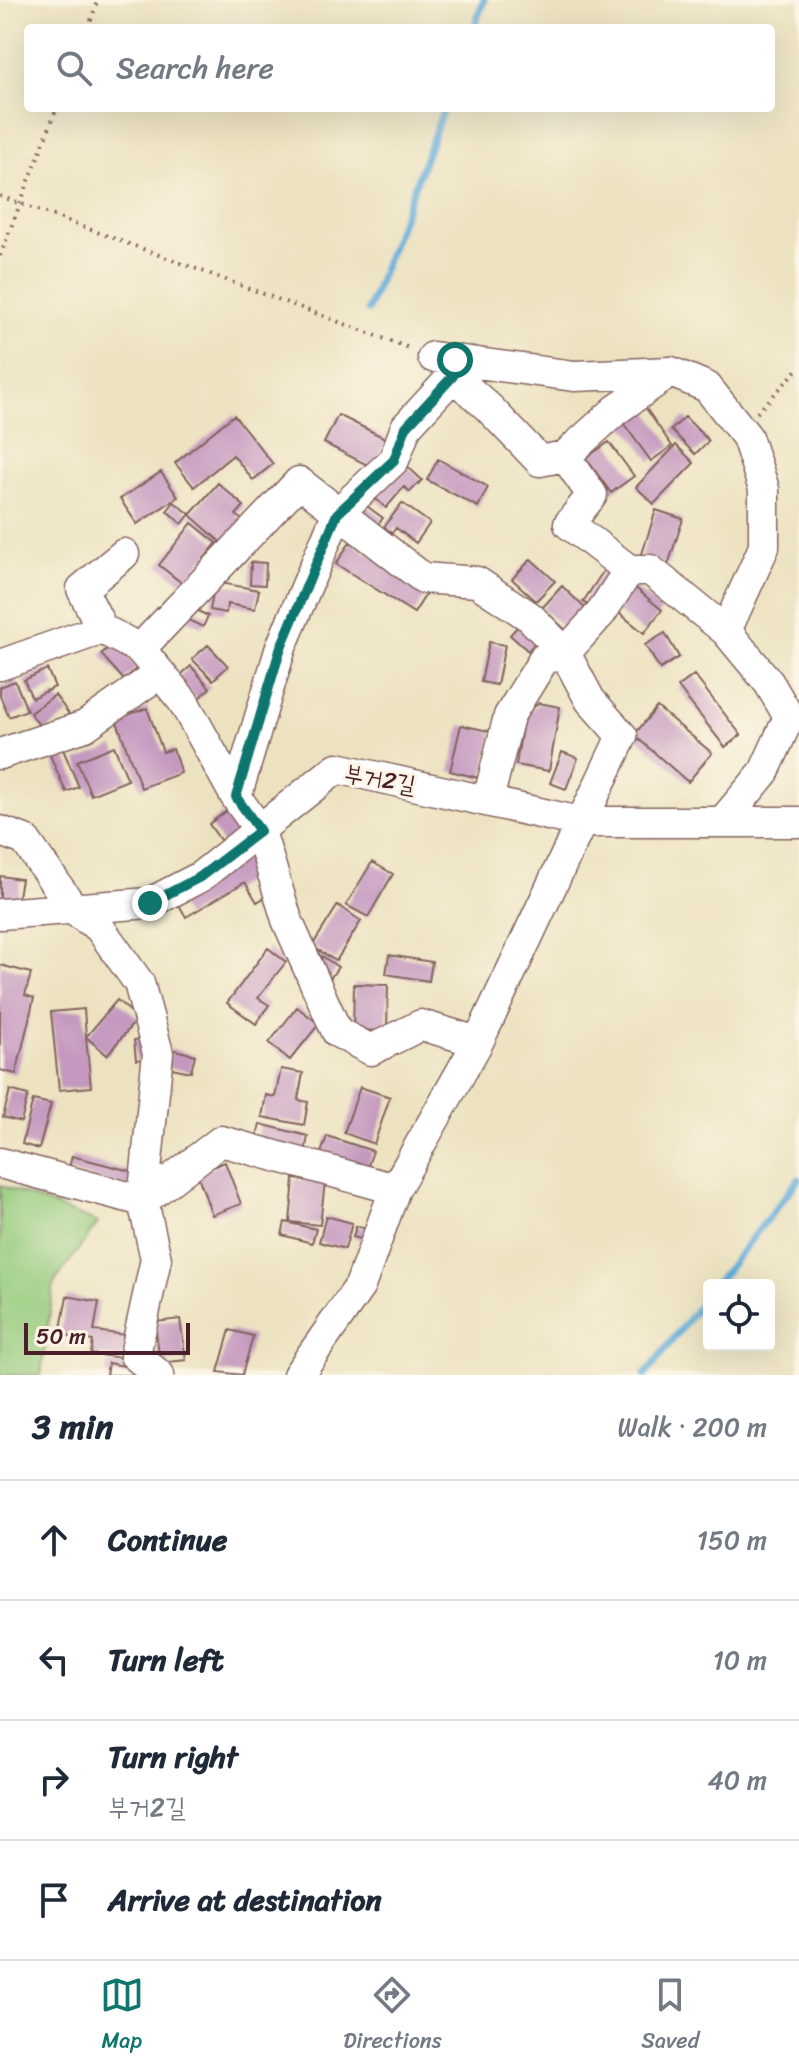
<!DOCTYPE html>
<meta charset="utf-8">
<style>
body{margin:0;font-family:Sriracha,"Poor Story",sans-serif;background:#f6f6f7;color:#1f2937}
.controls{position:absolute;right:24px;bottom:24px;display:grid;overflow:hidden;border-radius:8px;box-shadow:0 8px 32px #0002}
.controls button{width:72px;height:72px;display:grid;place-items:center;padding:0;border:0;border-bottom:2px solid #e0e1e3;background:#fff;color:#1f2937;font:40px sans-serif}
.scale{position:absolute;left:24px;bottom:20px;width:166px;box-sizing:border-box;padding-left:8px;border:4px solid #4a1f2b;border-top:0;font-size:22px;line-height:28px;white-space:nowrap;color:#4a1f2b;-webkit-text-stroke:6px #fcf5e5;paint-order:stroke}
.stop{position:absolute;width:24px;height:24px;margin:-18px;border:6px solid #0f766e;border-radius:50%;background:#fff}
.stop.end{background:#0f766e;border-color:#fff;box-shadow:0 2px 8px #0008}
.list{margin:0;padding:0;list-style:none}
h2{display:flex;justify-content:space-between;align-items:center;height:104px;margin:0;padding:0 32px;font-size:34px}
h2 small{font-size:26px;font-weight:400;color:#747a83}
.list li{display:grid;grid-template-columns:52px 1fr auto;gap:24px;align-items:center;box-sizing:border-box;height:120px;padding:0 32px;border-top:2px solid #e0e1e3}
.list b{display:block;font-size:30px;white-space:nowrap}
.list p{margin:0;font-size:26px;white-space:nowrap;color:#747a83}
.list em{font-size:26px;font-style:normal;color:#747a83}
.icon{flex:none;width:44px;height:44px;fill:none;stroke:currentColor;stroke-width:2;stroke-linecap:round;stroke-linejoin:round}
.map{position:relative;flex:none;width:799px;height:1375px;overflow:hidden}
.search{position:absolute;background:#fff;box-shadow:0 8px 32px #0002;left:24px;right:24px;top:24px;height:88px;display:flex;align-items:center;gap:20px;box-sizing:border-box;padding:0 28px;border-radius:8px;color:#747a83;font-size:30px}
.sheet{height:584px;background:#fff}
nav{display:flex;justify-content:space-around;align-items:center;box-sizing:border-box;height:112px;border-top:2px solid #e0e1e3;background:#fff;font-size:22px;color:#747a83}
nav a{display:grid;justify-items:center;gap:4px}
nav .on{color:#0f766e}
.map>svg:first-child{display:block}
.green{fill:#95cb7d;stroke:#707554;stroke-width:2}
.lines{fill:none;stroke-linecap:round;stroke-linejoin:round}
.stream{stroke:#61acd9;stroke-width:7}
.building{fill:#c498bf}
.minor-casing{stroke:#83635f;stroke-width:33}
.path{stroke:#83635f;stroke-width:4;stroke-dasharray:2 6;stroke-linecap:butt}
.minor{stroke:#fff;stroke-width:30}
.route{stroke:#0f766e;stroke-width:10}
.labels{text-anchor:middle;stroke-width:6;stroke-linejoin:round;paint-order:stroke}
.street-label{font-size:24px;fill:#4a1f2b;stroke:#fcf5e5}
</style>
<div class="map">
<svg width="799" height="1375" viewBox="0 0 799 1375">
<rect width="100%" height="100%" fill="#fcf5e5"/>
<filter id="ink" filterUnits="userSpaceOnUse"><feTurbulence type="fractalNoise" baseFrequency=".0125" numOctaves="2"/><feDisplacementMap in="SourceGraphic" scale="16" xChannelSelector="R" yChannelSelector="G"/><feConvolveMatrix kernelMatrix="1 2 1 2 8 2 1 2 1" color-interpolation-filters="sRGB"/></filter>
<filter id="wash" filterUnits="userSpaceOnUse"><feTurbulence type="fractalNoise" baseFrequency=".006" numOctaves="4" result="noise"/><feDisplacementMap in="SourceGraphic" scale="32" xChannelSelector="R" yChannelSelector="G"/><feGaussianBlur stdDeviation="1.8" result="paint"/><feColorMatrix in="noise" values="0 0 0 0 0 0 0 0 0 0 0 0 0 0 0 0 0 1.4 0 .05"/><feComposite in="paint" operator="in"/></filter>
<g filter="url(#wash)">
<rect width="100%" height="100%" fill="#ece2c0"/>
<path class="green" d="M 0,1185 L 98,1223 L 54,1283 L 41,1375 L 0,1375 Z"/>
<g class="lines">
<path class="stream" d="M 474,28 L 484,0
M 368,310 L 444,108
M 715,1285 L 799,1179
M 645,1375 L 709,1293"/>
</g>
<g id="blocks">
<path class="building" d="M 643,404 L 672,446 L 651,461 L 621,420 Z
M 234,415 L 273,464 L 253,480 L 233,455 L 194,487 L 175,463 Z
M 338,415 L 387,439 L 373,468 L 324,443 Z
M 685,417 L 709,441 L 695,454 L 671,430 Z
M 609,442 L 634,476 L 611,493 L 586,458 Z
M 676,445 L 694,463 L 654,504 L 636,487 Z
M 438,459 L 488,487 L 478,507 L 427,480 Z
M 405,464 L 422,480 L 410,492 L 404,487 L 386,508 L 375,498 Z
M 161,472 L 178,497 L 137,524 L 120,499 Z
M 218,483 L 244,506 L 236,515 L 246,523 L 226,547 L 190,515 Z
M 174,502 L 190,514 L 182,524 L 167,511 Z
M 402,503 L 430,523 L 416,543 L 396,528 L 392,533 L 384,527 Z
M 364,504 L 383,518 L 373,531 L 354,518 Z
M 656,510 L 683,519 L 668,565 L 641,557 Z
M 192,523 L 217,543 L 183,584 L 159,565 Z
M 350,542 L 428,591 L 414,613 L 336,564 Z
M 531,559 L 555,581 L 536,601 L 512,579 Z
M 251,562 L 266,563 L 265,585 L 250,584 Z
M 606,567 L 619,575 L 597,610 L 583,602 Z
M 215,582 L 259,590 L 255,609 L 227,604 L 226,613 L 210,610 Z
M 632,585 L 662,610 L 644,633 L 613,608 Z
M 562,586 L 591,614 L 571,635 L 542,608 Z
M 194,609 L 208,616 L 203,627 L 188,620 Z
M 518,626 L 536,641 L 528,651 L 510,635 Z
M 665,633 L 679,657 L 660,669 L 645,645 Z
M 115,642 L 137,668 L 124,680 L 101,654 Z
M 489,642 L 505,645 L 497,685 L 481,682 Z
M 208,645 L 228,666 L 213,680 L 192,659 Z
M 191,666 L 210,688 L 197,700 L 177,678 Z
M 47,669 L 55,687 L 32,698 L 24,680 Z
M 694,675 L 741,735 L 725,747 L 678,687 Z
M 15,681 L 27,710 L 9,717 L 0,696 L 0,687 Z
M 55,695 L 69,714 L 44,732 L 30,713 Z
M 539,703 L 560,707 L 549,771 L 516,765 L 524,715 Z
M 657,707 L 712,753 L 688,782 L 634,735 Z
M 147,708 L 163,752 L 173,749 L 181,773 L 141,788 L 116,719 Z
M 461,725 L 493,732 L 483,779 L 450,771 Z
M 114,746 L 128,780 L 91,795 L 77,761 Z
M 62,747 L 79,787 L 66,792 L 49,753 Z
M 562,752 L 578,758 L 566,789 L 550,783 Z
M 228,810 L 244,833 L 225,847 L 209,824 Z
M 253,854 L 275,891 L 257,902 L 245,882 L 186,917 L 176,900 Z
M 372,862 L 393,874 L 368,917 L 346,905 Z
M 0,876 L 21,879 L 17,902 L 0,899 Z
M 338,905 L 361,921 L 336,961 L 312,946 Z
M 268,948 L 286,962 L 258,998 L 269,1005 L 256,1024 L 227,1003 Z
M 389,955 L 432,962 L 429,981 L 386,974 Z
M 322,956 L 338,967 L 329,980 L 313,969 Z
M 0,965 L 31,973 L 25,995 L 34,998 L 16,1074 L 0,1070 Z
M 354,984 L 388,985 L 387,1031 L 353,1030 Z
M 117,1000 L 138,1018 L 107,1055 L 86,1037 L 91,1087 L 59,1090 L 51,1012 L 84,1009 L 86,1037 Z
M 297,1007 L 319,1024 L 290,1060 L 269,1043 Z
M 149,1038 L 151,1058 L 136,1060 L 134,1040 Z
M 171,1049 L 195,1055 L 191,1072 L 167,1067 Z
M 281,1069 L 303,1073 L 298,1100 L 308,1102 L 304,1125 L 262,1117 L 266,1095 L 275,1097 Z
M 360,1087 L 390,1097 L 374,1144 L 344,1133 Z
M 10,1090 L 28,1095 L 21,1122 L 3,1117 Z
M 33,1100 L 51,1104 L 39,1149 L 22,1144 Z
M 260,1124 L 308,1136 L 305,1152 L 256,1140 Z
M 327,1136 L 373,1151 L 365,1174 L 319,1159 Z
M 72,1156 L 138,1173 L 134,1189 L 68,1172 Z
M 225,1162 L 241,1204 L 212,1215 L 197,1173 Z
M 294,1179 L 325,1182 L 320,1225 L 290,1222 Z
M 326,1216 L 352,1223 L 345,1249 L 319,1242 Z
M 285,1222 L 316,1229 L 312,1243 L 282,1235 Z
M 356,1226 L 367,1229 L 364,1240 L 353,1237 Z
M 67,1296 L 99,1302 L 94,1331 L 126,1335 L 123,1358 L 91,1354 L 93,1341 L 60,1334 Z
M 180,1319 L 186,1360 L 160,1363 L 155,1322 Z
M 230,1330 L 253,1336 L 242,1375 L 218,1372 Z
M 108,1363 L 135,1368 L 134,1375 L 106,1375 Z"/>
</g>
</g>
<g filter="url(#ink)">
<use href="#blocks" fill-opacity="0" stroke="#83635f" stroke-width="2"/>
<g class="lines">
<g class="minor-casing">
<path id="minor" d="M 433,357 L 574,376 L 671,372 L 707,387 L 747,437 L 764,489 L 764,547 L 726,631 L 769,683 L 789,717 L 764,772 L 724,820
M 453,376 L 488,407 L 540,461 L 565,456 L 616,410 L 670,372
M 565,456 L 592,495 L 569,524 L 629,570 L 650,570 L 726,631
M 124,554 L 82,589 L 102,629 L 140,649 L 183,701 L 236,797 L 260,831 L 287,920 L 337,1032 L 371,1050 L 421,1025 L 478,1042
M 140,649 L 299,482 L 423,578 L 477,582 L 530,617 L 565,653 L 590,700 L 622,736 L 478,1042 L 395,1189 L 360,1286 L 298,1375
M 0,665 L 102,629
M 0,754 L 85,726 L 160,673
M 236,797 L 281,647 L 337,514 L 394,460 L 406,427 L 453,376 L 455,360
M 488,800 L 509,716 L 544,659 L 565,653 L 601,613 L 629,570
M 0,831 L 25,840 L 75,911 L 99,927 L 139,983 L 158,1053 L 143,1201 L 0,1163
M 0,914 L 150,903 L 200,877 L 337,768 L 580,822 L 799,822
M 159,1375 L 135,1355 L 156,1259 L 143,1201 L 221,1141 L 395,1189"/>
</g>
<path class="path" d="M 88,28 L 98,0
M 0,196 L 412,349
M 0,256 L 57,108
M 757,413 L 799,368"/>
<use href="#minor" class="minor"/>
</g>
</g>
<g class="lines" filter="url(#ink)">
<path class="route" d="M 150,903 L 200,877 L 260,831 L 236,797 L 281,647 L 337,514 L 394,460 L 406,427 L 453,376 L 455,360"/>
</g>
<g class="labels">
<g class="street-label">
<text transform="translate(380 779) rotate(10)" y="8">부거2길</text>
</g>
</g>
</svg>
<div class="controls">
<button><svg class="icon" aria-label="locate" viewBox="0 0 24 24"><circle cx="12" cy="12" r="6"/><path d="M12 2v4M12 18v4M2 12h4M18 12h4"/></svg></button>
</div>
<div class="scale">50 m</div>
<div class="stop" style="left:455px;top:360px"></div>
<div class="stop end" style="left:150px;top:903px"></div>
<div class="search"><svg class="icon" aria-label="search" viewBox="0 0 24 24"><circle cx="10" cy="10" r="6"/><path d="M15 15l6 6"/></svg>Search here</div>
</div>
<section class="sheet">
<h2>3 min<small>Walk · 200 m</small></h2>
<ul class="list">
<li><svg class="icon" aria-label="ahead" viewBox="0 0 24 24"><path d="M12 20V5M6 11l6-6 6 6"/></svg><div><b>Continue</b></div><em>150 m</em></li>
<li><svg class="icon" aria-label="left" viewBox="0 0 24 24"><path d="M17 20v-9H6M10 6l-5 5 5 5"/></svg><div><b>Turn left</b></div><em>10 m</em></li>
<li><svg class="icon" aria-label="right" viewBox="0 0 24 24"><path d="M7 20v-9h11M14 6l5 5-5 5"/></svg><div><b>Turn right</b><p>부거2길</p></div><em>40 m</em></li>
<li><svg class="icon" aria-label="arrive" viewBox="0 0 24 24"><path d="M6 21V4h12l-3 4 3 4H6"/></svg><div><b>Arrive at destination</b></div></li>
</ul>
</section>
<nav>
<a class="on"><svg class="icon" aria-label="map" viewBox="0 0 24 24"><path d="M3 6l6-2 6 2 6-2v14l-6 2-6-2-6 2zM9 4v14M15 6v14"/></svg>Map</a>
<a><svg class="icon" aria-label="directions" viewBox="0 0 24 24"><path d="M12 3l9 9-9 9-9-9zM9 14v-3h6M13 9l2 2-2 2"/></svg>Directions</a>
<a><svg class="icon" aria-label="saved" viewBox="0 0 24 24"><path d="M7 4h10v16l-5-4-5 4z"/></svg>Saved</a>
</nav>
